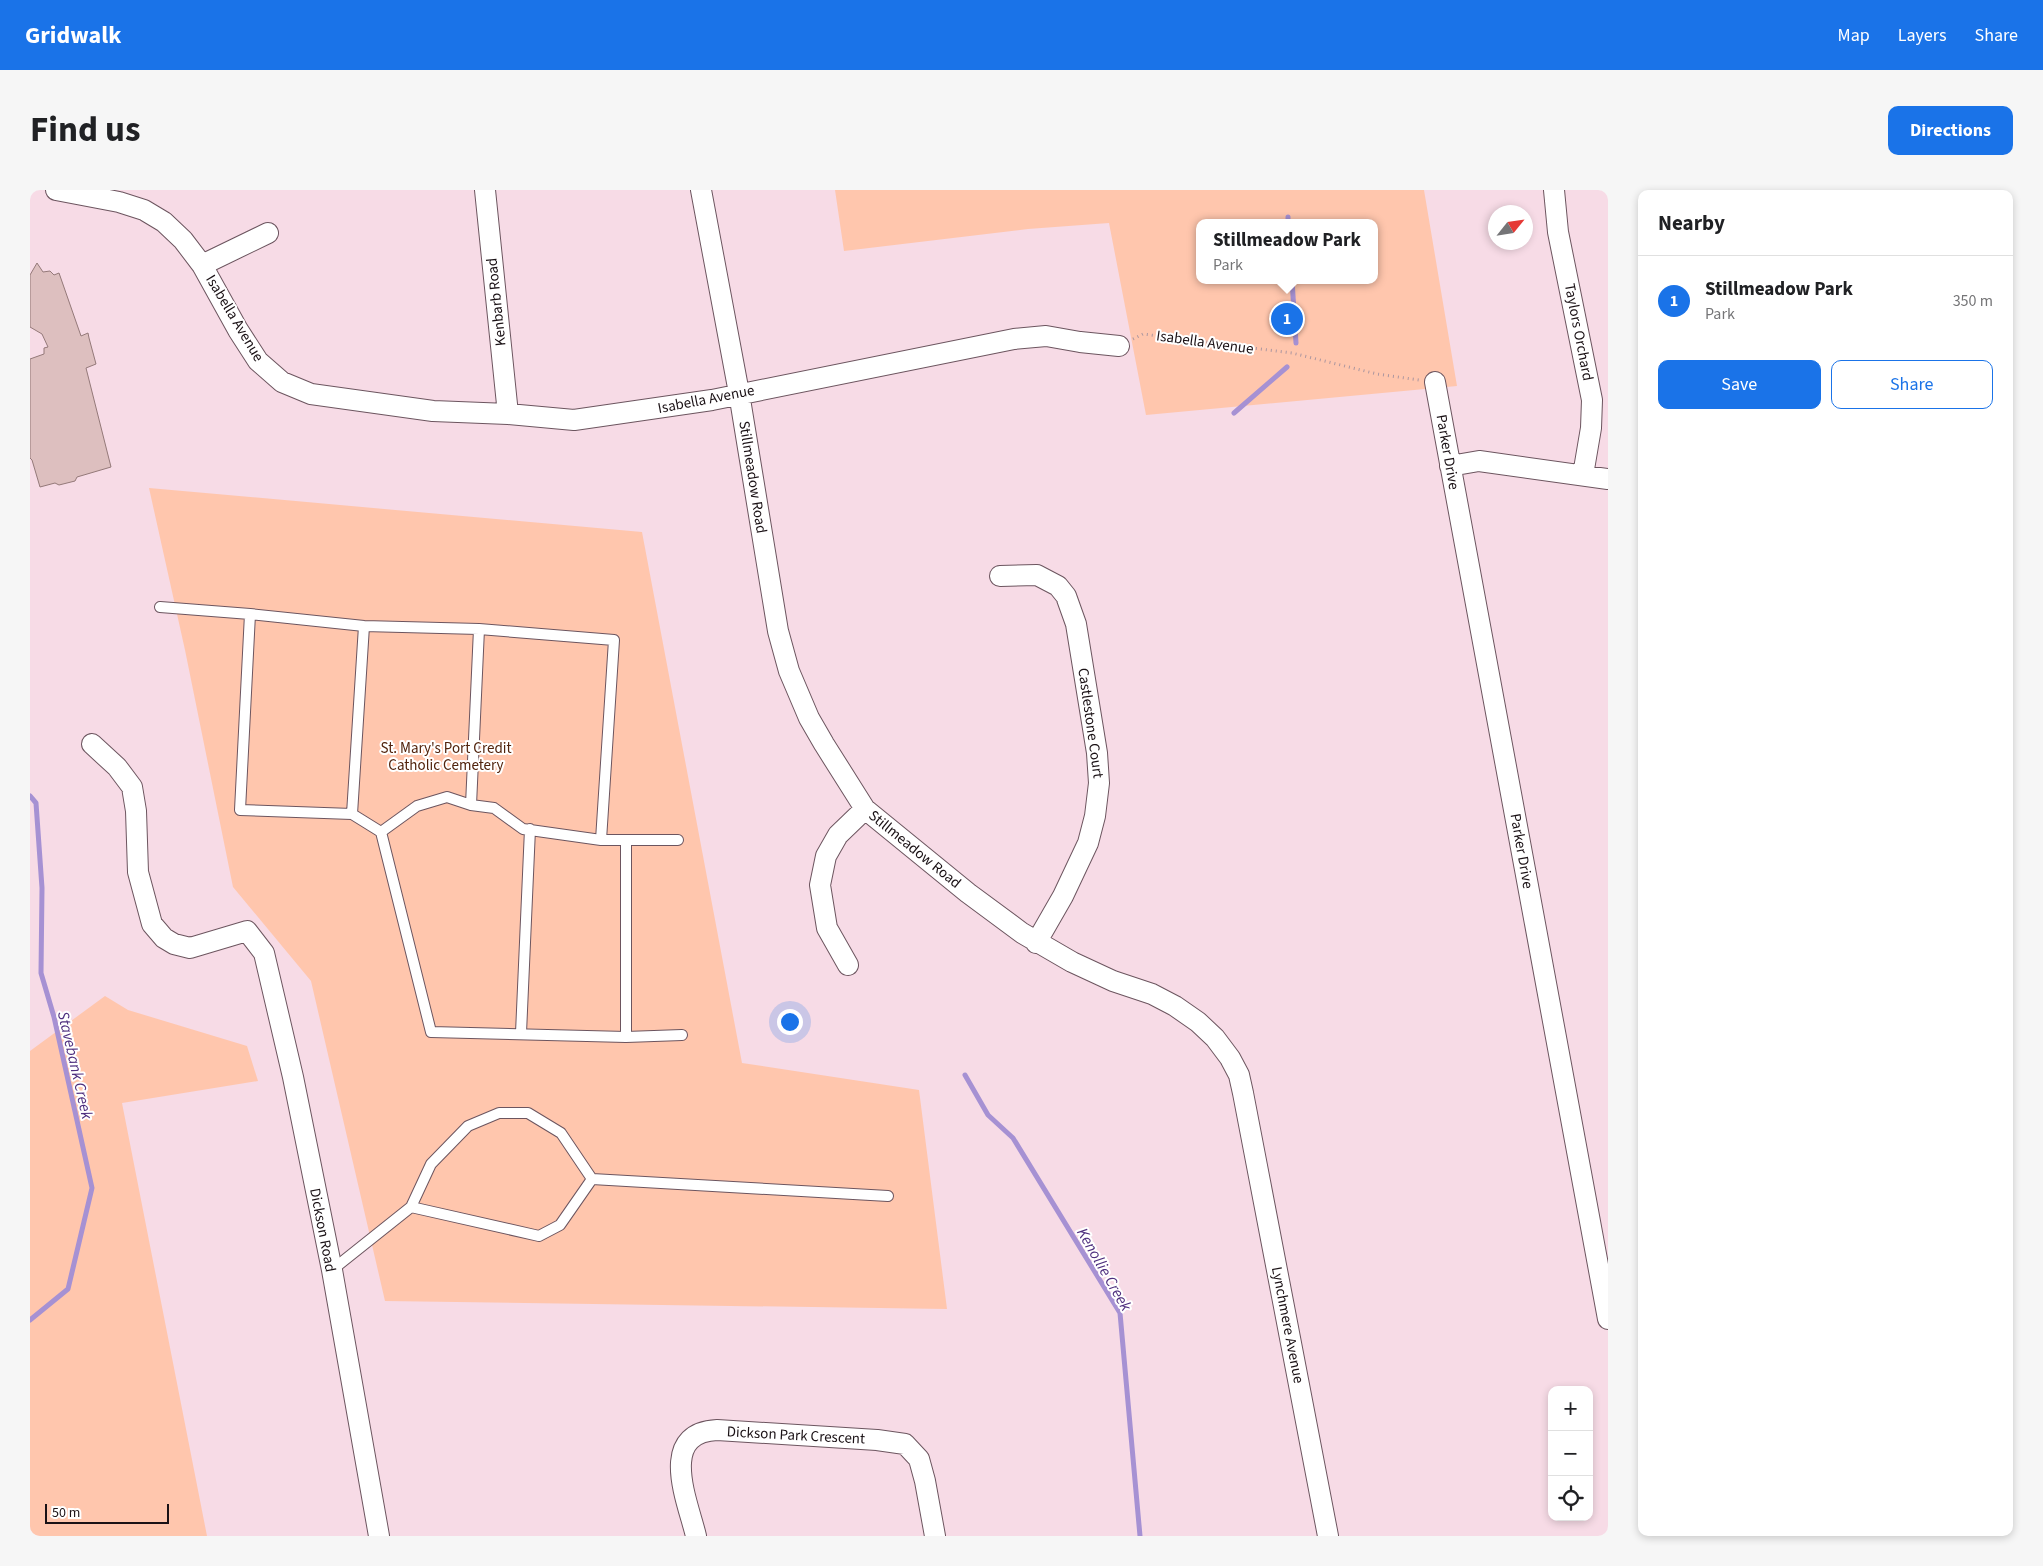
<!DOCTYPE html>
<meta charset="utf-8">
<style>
body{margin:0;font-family:"Source Sans 3",sans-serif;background:#f6f6f6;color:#202124}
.controls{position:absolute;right:15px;bottom:15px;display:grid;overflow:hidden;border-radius:10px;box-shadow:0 2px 8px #0003}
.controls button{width:45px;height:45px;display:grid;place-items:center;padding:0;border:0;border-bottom:1px solid #e0e0e0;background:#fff;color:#202124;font:25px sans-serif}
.compass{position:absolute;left:1458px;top:15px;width:45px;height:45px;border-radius:50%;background:#fff;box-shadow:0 2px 8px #0003;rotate:60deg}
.scale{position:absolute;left:15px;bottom:12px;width:124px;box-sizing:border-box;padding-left:5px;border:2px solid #1a1115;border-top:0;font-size:14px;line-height:18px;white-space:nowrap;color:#1a1115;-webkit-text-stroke:4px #fff;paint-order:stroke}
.you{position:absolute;left:759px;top:831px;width:18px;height:18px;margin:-12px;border:4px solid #fff;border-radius:50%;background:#1a73e8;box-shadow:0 0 0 8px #1a73e833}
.badge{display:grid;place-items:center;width:32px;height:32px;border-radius:50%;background:#1a73e8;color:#fff;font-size:16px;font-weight:700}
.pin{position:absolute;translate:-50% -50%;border:2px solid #fff;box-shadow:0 1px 5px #0006}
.popup{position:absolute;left:1166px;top:29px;width:182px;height:65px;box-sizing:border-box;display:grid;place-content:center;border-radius:10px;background:#fff;filter:drop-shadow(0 1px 4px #0005);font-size:16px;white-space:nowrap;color:#757577}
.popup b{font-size:19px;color:#202124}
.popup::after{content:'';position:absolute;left:50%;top:100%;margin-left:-10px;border:10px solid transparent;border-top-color:#fff}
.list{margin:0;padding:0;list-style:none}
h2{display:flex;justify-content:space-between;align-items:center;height:65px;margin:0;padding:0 20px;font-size:21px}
h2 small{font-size:16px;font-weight:400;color:#757577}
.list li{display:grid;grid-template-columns:32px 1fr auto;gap:15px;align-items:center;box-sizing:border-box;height:90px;padding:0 20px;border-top:1px solid #e0e0e0}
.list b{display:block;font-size:19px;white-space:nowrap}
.list p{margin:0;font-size:16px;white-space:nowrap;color:#757577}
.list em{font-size:16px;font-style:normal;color:#757577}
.actions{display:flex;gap:10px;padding:15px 20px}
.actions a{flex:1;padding:11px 0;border:1px solid #1a73e8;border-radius:10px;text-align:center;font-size:18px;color:#1a73e8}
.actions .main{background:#1a73e8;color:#fff}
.icon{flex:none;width:28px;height:28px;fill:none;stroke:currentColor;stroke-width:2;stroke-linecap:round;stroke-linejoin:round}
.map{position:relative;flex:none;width:1578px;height:1346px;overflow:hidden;border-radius:10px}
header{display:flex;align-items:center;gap:30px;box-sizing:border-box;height:70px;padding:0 25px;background:#1a73e8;color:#fff}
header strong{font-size:24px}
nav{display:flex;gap:28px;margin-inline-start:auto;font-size:18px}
.intro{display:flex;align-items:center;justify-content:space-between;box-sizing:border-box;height:120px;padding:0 30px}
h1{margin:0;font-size:35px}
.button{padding:12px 22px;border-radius:10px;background:#1a73e8;color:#fff;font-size:18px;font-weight:700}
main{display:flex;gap:30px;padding:0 30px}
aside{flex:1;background:#fff;border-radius:10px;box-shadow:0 2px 8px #0003}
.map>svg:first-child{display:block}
.green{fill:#ffc6ad;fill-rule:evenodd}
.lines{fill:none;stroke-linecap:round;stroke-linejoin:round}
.stream{stroke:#a691d3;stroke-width:5}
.building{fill:#ddbfbf;stroke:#947979}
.lane-casing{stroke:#6c555f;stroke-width:12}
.street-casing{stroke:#6c555f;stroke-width:22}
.path{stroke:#ac969f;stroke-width:3;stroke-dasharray:1 4;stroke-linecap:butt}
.lane{stroke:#fff;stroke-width:10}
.street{stroke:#fff;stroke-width:20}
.labels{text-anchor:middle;stroke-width:4;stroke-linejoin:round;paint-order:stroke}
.street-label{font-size:15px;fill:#1a1115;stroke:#fff}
.park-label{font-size:15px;fill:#51230c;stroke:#fff}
.water-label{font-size:16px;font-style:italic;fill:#4e2f7e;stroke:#fff}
</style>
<header>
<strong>Gridwalk</strong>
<nav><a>Map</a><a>Layers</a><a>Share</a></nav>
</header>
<div class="intro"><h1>Find us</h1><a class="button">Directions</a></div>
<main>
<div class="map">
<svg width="1578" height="1346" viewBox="0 0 1578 1346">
<rect width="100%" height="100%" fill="#f7dbe6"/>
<path class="green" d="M 805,0 L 1394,0 L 1427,196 L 1116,225 L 1079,33 L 998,39 L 814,61 ZM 1170,33 L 1344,33 L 1344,90 L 1170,90 Z
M 119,298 L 612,342 L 712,873 L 889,900 L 917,1119 L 355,1111 L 281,791 L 203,697 L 155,460 Z
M 75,806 L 98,820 L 217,856 L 228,891 L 92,913 L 177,1346 L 0,1346 L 0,861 Z"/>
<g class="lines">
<path class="stream" d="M 1258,27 L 1258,33
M 1262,90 L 1266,153
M 1204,223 L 1257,177
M 0,606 L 6,613 L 12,698 L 11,783 L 24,827 L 62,998 L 38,1099 L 0,1130
M 935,885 L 958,925 L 983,948 L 1090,1123 L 1110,1346"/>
</g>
<path class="building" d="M 7,73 L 13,82 L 20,81 L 24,85 L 29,83 L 51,146 L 58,143 L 59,148 L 66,174 L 56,178 L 81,277 L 47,287 L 45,291 L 29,295 L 25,293 L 10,297 L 2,270 L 0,268 L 0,169 L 14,164 L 14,158 L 18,157 L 12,144 L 0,137 L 0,85 Z"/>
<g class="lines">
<g class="lane-casing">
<path id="lane" d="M 130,417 L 220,424 L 334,436 L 449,439 L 584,450 L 571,650
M 220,424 L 210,620 L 322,624 L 351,642
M 441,615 L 449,439
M 322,624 L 334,436
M 596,650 L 596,847
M 648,650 L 571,650 L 493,639 L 464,618 L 441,615 L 417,607 L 387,616 L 351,642 L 401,842 L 596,847 L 652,845
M 491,843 L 500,639
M 381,1017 L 509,1046 L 530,1035 L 562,989
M 302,1080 L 381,1017 L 401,974 L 438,936 L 469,923 L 498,923 L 531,943 L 562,989 L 858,1006"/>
</g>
<g class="street-casing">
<path id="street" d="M 26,0 L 89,12 L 114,20 L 134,32 L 153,50 L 172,75 L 208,140 L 228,171 L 252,192 L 281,204 L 403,221 L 478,224 L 544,230 L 682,210 L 984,149 L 1016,146 L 1050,152 L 1089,156
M 455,0 L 478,224
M 671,0 L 709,203 L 748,441 L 759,481 L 779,528 L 794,554 L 835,619 L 938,703 L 992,743 L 1042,772 L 1083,791 L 1122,804 L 1145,816 L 1168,832 L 1185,848 L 1200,868 L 1209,885 L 1213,903 L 1298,1346
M 1524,0 L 1528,42 L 1562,210 L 1561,238 L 1553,285
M 172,75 L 238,43
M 1405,192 L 1578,1129
M 1420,276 L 1449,271 L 1578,289
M 970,386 L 1007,385 L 1028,396 L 1036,406 L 1046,434 L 1067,563 L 1069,593 L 1065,626 L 1058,653 L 1033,706 L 1006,753
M 62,554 L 87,577 L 102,597 L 106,621 L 108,682 L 122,734 L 134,748 L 144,754 L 160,758 L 217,741 L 234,763 L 263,887 L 302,1080 L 349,1346
M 818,775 L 797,738 L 790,695 L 796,666 L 808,645 L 835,619
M 666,1346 C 658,1312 627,1243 687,1240 L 847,1250 L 875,1254 L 889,1269 L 895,1291 L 905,1346"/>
</g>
<path class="path" d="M 1103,149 L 1113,144 L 1262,163 L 1347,184 L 1389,190"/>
<use href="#lane" class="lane"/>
<use href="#street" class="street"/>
</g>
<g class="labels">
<g class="street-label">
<text transform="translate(466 112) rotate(-96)" y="5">Kenbarb Road</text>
<text transform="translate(205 128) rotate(59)" y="5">Isabella Avenue</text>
<text transform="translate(1549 142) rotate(79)" y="5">Taylors Orchard</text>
<text transform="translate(1175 152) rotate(8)" y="5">Isabella Avenue</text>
<text transform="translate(676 209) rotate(-11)" y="5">Isabella Avenue</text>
<text transform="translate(1418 262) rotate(80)" y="5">Parker Drive</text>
<text transform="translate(723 287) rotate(81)" y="5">Stillmeadow Road</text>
<text transform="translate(1061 533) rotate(82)" y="5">Castlestone Court</text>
<text transform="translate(885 659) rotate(39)" y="5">Stillmeadow Road</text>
<text transform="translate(1492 661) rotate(80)" y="5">Parker Drive</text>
<text transform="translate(293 1040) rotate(79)" y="5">Dickson Road</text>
<text transform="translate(1258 1135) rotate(79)" y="5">Lynchmere Avenue</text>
<text transform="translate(766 1245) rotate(3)" y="5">Dickson Park Crescent</text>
</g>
<g class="park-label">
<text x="416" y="563">St. Mary's Port Credit<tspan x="416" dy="17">Catholic Cemetery</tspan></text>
</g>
<g class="water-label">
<text transform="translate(46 875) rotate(77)" y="6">Stavebank Creek</text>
<text transform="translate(1075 1079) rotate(60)" y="6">Kenollie Creek</text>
</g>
</g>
</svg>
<div class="controls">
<button>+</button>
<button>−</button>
<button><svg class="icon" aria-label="locate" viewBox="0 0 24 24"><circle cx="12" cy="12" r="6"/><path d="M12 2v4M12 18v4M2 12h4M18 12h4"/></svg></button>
</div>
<svg class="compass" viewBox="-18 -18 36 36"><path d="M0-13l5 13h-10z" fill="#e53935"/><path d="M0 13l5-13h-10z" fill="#757577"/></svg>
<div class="scale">50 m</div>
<div class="you"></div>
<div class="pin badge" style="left:1257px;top:129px">1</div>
<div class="popup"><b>Stillmeadow Park</b>Park</div>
</div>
<aside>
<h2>Nearby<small></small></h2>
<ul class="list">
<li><span class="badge">1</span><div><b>Stillmeadow Park</b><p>Park</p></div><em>350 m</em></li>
</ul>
<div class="actions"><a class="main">Save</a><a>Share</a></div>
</aside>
</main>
